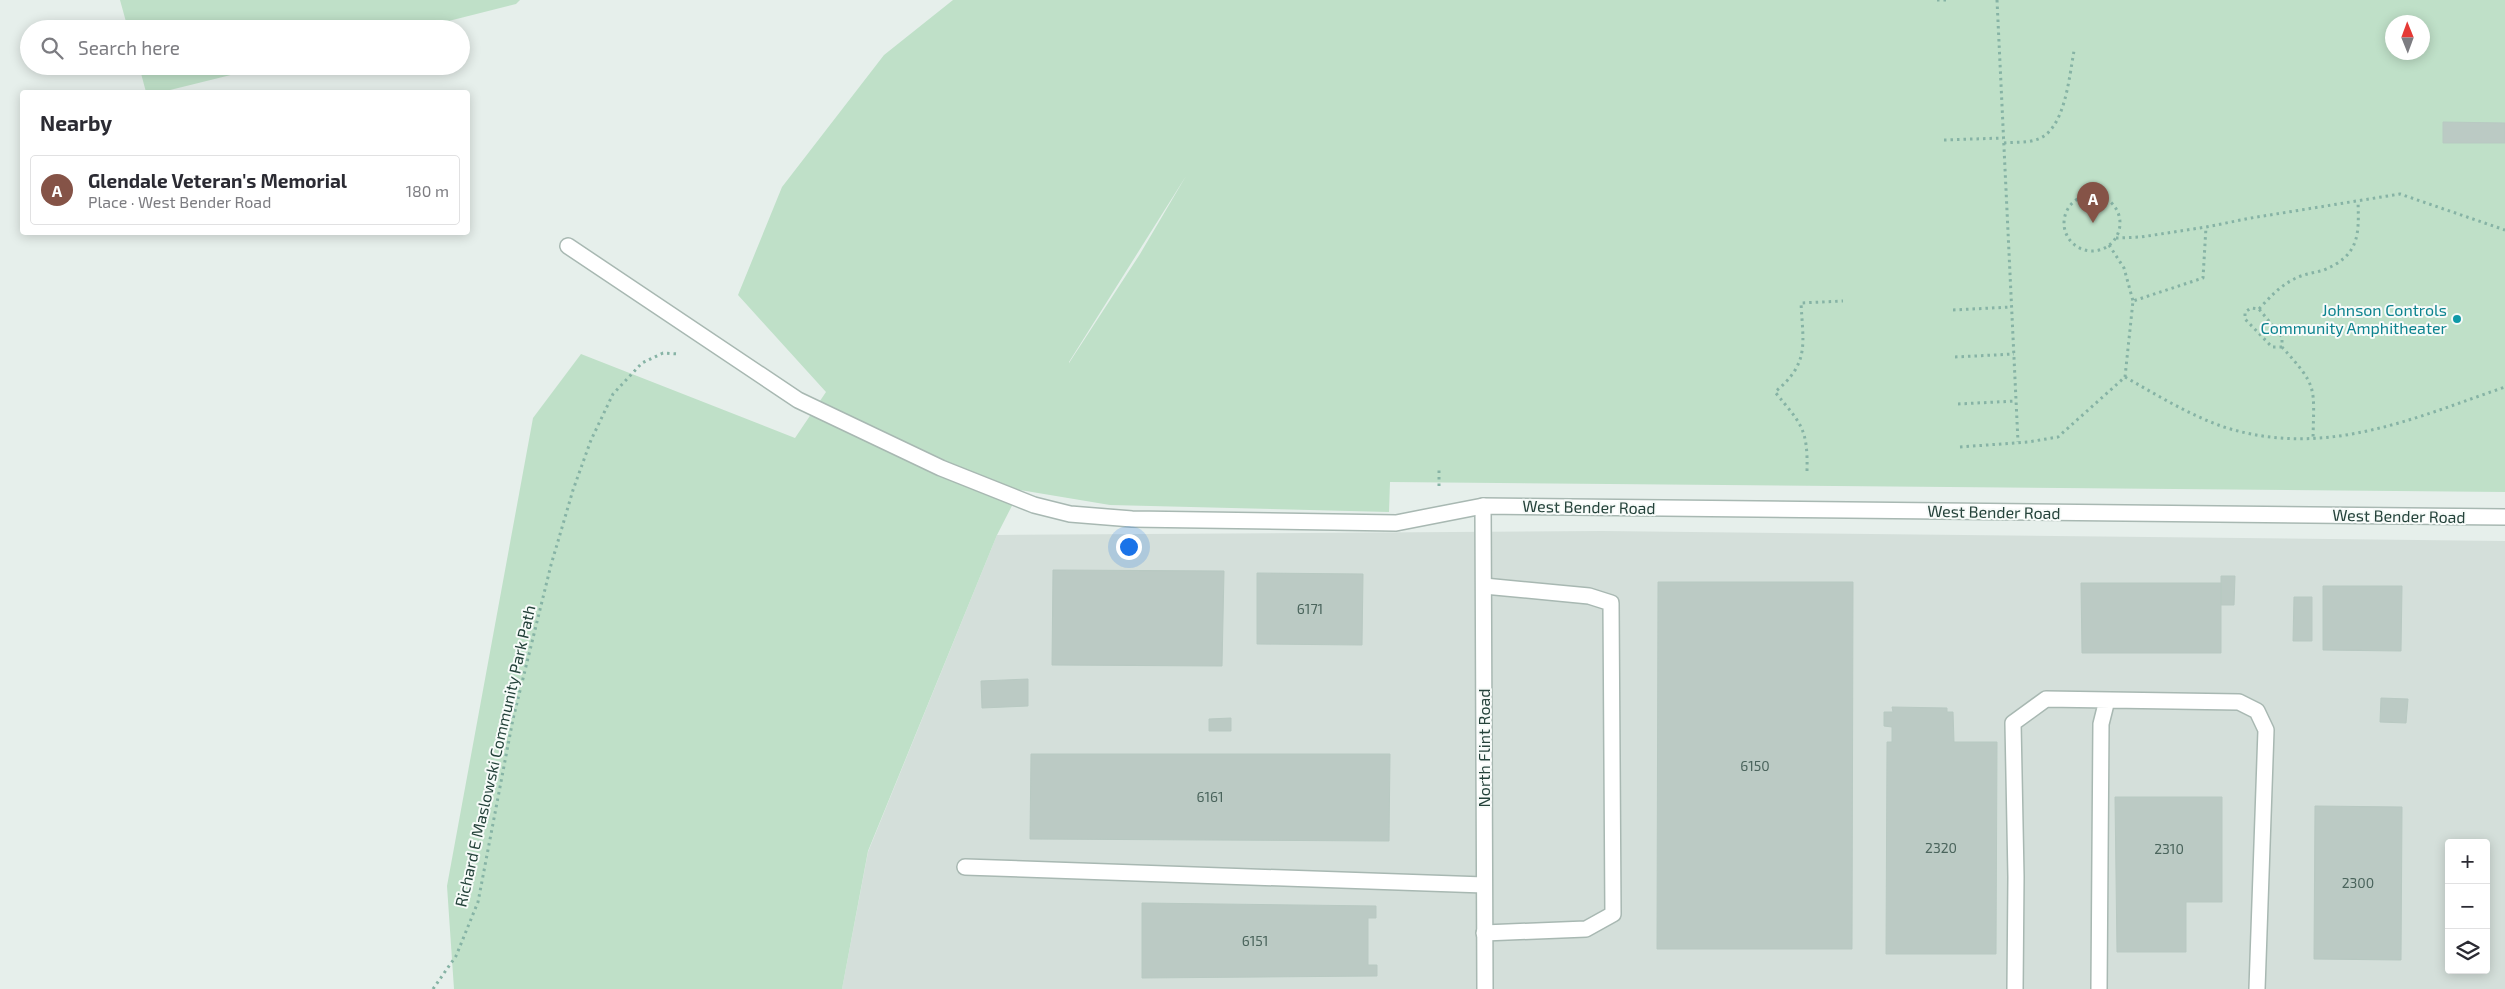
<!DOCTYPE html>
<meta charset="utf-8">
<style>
body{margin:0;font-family:"Exo 2",sans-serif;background:#f2f2f3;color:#2b2b33}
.controls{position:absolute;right:15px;bottom:15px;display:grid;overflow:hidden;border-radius:5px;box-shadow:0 2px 12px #0003}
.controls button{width:45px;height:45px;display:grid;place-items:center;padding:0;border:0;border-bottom:1px solid #e1e1e2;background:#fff;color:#2b2b33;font:25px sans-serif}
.compass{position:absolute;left:2385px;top:15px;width:45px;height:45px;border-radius:50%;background:#fff;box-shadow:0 2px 12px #0003;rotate:359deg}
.you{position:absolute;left:1128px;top:546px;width:18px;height:18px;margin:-12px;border:4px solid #fff;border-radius:50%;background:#1a73e8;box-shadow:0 0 0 8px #1a73e833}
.badge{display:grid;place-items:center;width:32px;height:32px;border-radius:50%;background:#855347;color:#fff;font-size:16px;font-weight:700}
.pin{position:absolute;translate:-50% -41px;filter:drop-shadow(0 1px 2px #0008)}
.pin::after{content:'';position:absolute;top:26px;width:18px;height:15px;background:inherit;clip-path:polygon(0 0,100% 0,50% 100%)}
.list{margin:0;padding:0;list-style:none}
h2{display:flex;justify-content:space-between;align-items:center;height:65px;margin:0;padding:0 20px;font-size:21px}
h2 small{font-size:16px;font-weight:400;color:#7c7c81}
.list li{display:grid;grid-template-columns:32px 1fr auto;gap:15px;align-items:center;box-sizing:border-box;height:70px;margin:0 10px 10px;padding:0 10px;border:1px solid #e1e1e2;border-radius:5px}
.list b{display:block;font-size:19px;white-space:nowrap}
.list p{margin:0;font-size:16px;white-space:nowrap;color:#7c7c81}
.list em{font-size:16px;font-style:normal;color:#7c7c81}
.icon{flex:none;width:28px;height:28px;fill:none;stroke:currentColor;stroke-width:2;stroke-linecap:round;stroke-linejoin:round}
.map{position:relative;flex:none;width:2505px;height:989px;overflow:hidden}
.search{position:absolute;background:#fff;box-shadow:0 2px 12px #0003;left:20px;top:20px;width:450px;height:55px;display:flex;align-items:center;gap:12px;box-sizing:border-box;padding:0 18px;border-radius:28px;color:#7c7c81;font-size:19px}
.panel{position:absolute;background:#fff;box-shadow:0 2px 12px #0003;left:20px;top:90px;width:450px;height:145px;border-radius:5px}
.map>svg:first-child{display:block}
.built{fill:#d4dfda;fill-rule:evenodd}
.green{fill:#bfe0c8;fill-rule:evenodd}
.building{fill:#bbcac4;stroke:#b8c9c2}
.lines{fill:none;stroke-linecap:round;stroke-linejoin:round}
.lane-casing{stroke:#a8b8b2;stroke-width:18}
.street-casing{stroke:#a8b8b2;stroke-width:18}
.path{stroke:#86b3a5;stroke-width:3;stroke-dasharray:2.5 4;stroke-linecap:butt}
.lane{stroke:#fff;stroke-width:15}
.street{stroke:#fff;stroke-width:15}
.culture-dot{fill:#0f9aa8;stroke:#f7fbf9;stroke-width:2}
.labels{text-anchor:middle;stroke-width:4;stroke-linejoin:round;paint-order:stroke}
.number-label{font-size:14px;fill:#4a645c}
.culture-label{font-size:16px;fill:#0d838f;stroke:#f7fbf9;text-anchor:end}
.street-label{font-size:16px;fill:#24423a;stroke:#f7fbf9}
</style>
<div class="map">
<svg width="2505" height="989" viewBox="0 0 2505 989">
<rect width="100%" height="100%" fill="#e6efeb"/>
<path class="built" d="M 1602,531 L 2505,541 L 2505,989 L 842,989 L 868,852 L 997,535 ZM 2449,843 L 2486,843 L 2486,970 L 2449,970 Z"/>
<path class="green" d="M 120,0 L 520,0 L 516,4 L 417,29 L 128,29 Z
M 953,0 L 2505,0 L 2505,492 L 1390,482 L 1389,512 L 1110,505 L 1020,490 L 997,535 L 868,851 L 842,989 L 454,989 L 447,886 L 533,418 L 581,354 L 795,438 L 826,392 L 738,295 L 782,187 L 884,55 ZM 2392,22 L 2422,22 L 2422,52 L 2392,52 ZM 1186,176 L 1140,254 L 1069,363 L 1069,362 Z
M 139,66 L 267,66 L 162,92 L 146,92 Z"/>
<path class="building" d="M 2443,122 L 2505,123 L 2505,143 L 2443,143 Z
M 1053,570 L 1224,571 L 1222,666 L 1052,665 Z
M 1257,573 L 1363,574 L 1362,645 L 1257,644 Z
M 2221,576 L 2235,576 L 2234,605 L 2221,605 Z
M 1658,582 L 1853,582 L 1852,949 L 1657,949 Z
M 2081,583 L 2221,583 L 2221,653 L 2082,653 Z
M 2323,586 L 2402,586 L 2401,651 L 2323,650 Z
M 2294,597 L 2312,597 L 2312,641 L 2293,641 Z
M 1028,679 L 1028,706 L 982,708 L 981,681 Z
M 2381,698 L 2408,699 L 2406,723 L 2380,722 Z
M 1892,707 L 1947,708 L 1947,712 L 1953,712 L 1954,742 L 1997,742 L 1996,954 L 1886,954 L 1887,742 L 1892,742 L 1892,727 L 1884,726 L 1884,712 L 1893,712 Z
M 1231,718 L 1231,731 L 1209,731 L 1209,719 Z
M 1031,754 L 1390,754 L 1389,841 L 1030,839 Z
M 2115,797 L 2222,797 L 2222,902 L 2186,902 L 2186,952 L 2117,952 Z
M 2315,806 L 2402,807 L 2401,960 L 2314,959 Z
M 1142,903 L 1376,906 L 1376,918 L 1368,918 L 1368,965 L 1377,965 L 1377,976 L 1142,978 Z"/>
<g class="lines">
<g class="lane-casing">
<path id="lane" d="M 568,246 L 798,400 L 941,468 L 1034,505 L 1070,514 L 1132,519 L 1396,523 L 1483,506
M 1484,586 L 1589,596 L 1611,603 L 1613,914 L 1586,929 L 1484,933
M 965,867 L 1484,885
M 2015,989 L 2016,877 L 2013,723 L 2046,699 L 2239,702 L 2257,711 L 2266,730 L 2257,989
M 2099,989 L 2101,724 L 2107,700"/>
</g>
<g class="street-casing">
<path id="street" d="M 1485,989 L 1483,506 L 2505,517"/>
</g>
<path class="path" d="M 1937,0 L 1950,0
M 1997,0 L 2018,442
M 1944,140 L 2003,138
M 2004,143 C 2014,142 2026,143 2035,140 C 2065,133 2069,77 2074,51
M2064 223a28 28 0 1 1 56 0a28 28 0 1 1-56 0Z
M 2116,238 L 2141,237 L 2206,227 L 2251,218 L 2400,194 L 2505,230
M 2109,245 L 2124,268 L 2133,301
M 2259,309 C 2270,297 2280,286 2294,279 C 2303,274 2314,273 2324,270 C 2360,255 2359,234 2358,201
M 1953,310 L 2011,307
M 2282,347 L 2272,347 L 2245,319 L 2245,312 L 2251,308 L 2259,309 L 2282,337 L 2282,347 C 2318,387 2314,386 2313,439
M 1955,357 L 2014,354
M 2125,377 C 2157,395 2189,415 2224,427 C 2324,459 2412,419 2505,387
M 1958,404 L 2016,401
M 1960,447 L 2028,442 L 2058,437 L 2125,377 L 2133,301 L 2203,278 L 2206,227
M 1807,471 C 1808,428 1801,424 1775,392 C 1810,363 1803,344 1801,303 L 1843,301
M 1439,486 L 1439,467
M 433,989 L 456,956 L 478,902 L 513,719 L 551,565 L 573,490 L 591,440 L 613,394 L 642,363 L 663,353 L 678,354"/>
<use href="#lane" class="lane"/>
<use href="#street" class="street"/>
</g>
<circle class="culture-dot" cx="2457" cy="319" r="5"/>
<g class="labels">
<g class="number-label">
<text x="1310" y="614">6171</text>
<text x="1755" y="771">6150</text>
<text x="1210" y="802">6161</text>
<text x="1941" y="853">2320</text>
<text x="2169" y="854">2310</text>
<text x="2358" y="888">2300</text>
<text x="1255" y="946">6151</text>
</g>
<g class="culture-label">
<text x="2447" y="316">Johnson Controls<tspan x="2447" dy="18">Community Amphitheater</tspan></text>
</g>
<g class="street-label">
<text transform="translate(1589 507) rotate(1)" y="6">West Bender Road</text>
<text transform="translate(1994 512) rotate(1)" y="6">West Bender Road</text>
<text transform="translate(2399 516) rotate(1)" y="6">West Bender Road</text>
<text transform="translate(1484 748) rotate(-90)" y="6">North Flint Road</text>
<text transform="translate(495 756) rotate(-77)" y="6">Richard E Maslowski Community Park Path</text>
</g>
</g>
</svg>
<div class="controls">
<button>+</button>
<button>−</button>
<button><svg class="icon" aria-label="layers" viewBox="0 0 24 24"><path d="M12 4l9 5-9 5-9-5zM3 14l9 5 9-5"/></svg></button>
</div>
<svg class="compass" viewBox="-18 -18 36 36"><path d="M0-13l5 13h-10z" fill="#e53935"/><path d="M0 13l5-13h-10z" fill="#7c7c81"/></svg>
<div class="you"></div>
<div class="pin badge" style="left:2093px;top:223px">A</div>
<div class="search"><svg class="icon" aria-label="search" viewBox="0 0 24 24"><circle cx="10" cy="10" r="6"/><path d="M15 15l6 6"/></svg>Search here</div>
<section class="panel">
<h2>Nearby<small></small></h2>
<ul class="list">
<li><span class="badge">A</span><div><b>Glendale Veteran's Memorial</b><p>Place · West Bender Road</p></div><em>180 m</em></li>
</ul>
</section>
</div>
